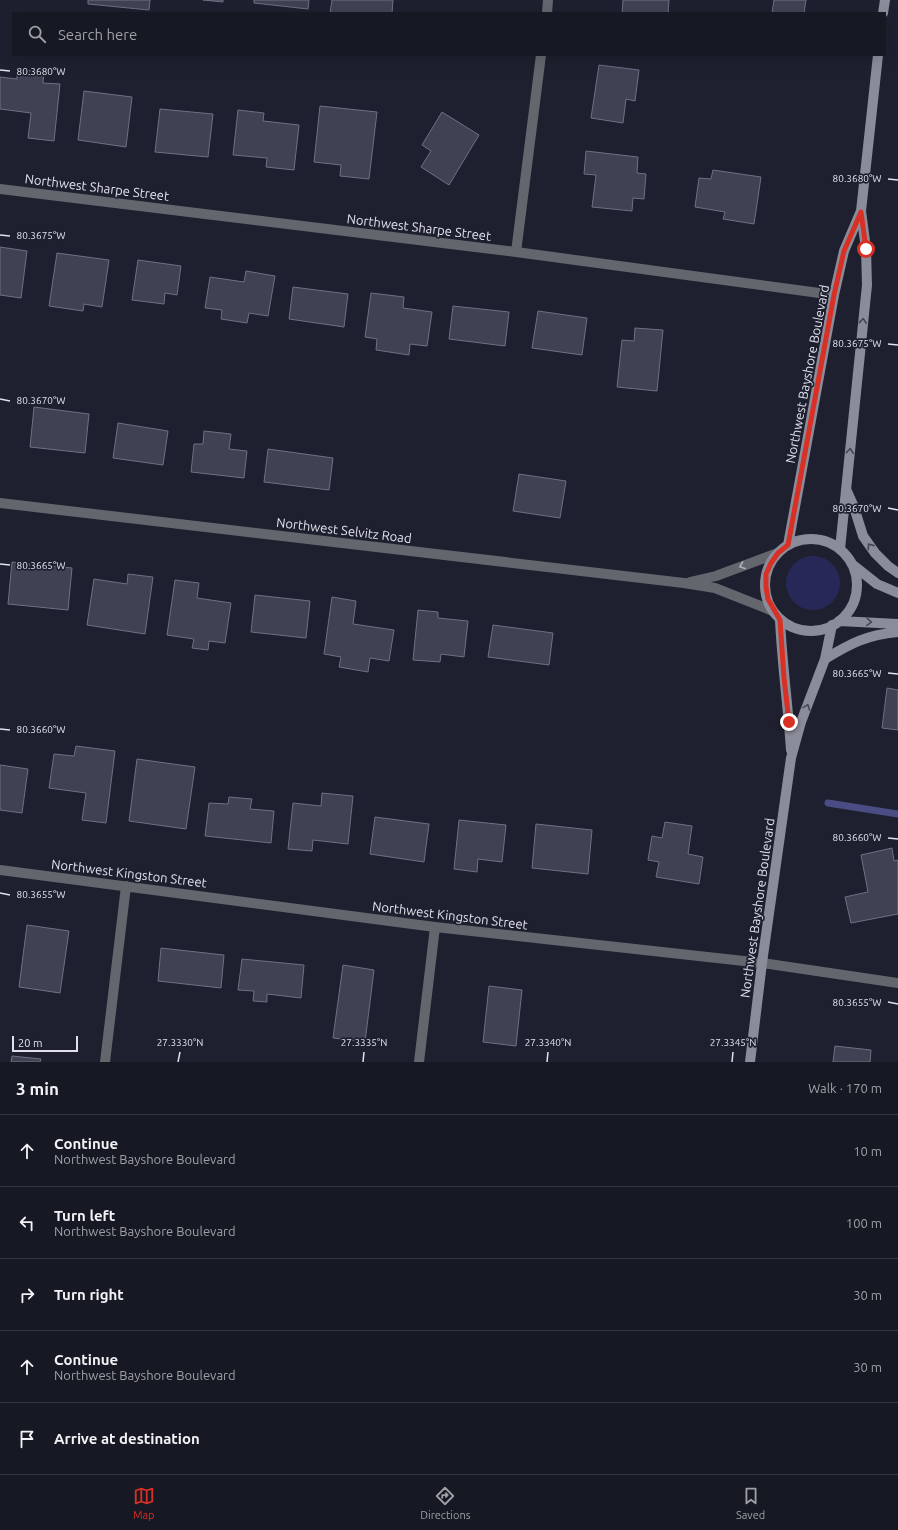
<!DOCTYPE html>
<meta charset="utf-8">
<style>
body{margin:0;font-family:Ubuntu,sans-serif;background:#1f212b;color:#f1f3f6}
.scale{position:absolute;left:12px;bottom:10px;width:66px;box-sizing:border-box;padding-left:4px;border:2px solid #e0e1ec;border-top:0;font-size:11px;line-height:14px;white-space:nowrap;color:#e0e1ec;-webkit-text-stroke:3px #1e202f;paint-order:stroke}
.stop{position:absolute;width:12px;height:12px;margin:-9px;border:3px solid #d93025;border-radius:50%;background:#fff}
.stop.end{background:#d93025;border-color:#fff;box-shadow:0 1px 4px #0008}
.list{margin:0;padding:0;list-style:none}
h2{display:flex;justify-content:space-between;align-items:center;height:52px;margin:0;padding:0 16px;font-size:17px}
h2 small{font-size:13px;font-weight:400;color:#9ea0a6}
.list li{display:grid;grid-template-columns:26px 1fr auto;gap:12px;align-items:center;box-sizing:border-box;height:72px;padding:0 16px;border-top:1px solid #353741}
.list b{display:block;font-size:15px;white-space:nowrap}
.list p{margin:0;font-size:13px;white-space:nowrap;color:#9ea0a6}
.list em{font-size:13px;font-style:normal;color:#9ea0a6}
.icon{flex:none;width:22px;height:22px;fill:none;stroke:currentColor;stroke-width:2;stroke-linecap:round;stroke-linejoin:round}
.map{position:relative;flex:none;width:898px;height:1062px;overflow:hidden}
.search{position:absolute;background:#161823;box-shadow:0 4px 16px #0002;left:12px;right:12px;top:12px;height:44px;display:flex;align-items:center;gap:10px;box-sizing:border-box;padding:0 14px;border-radius:0px;color:#9ea0a6;font-size:15px}
.sheet{height:412px;background:#161823}
nav{display:flex;justify-content:space-around;align-items:center;box-sizing:border-box;height:56px;border-top:1px solid #353741;background:#161823;font-size:11px;color:#9ea0a6}
nav a{display:grid;justify-items:center;gap:2px}
nav .on{color:#d93025}
.map>svg:first-child{display:block}
.green{fill:#282858}
.lines{fill:none;stroke-linecap:round;stroke-linejoin:round}
.stream{stroke:#4a4c84;stroke-width:7}
.building{fill:#404253;stroke:#6e7084}
.street{stroke:#64666e;stroke-width:10}
.secondary{stroke:#8b8c9a;stroke-width:10}
.oneway{stroke:#444654}
.oneway2{stroke:#aeb0ba}
.route{stroke:#d93025;stroke-width:5}
.ticks{fill:none;stroke:#e0e1ec;stroke-width:1.5}
.labels{text-anchor:middle;stroke-width:3.5;stroke-linejoin:round;paint-order:stroke}
.street-label{font-size:13px;fill:#e0e1ec;stroke:#1e202f}
.ticks-label{font-size:10px;text-anchor:middle;fill:#e0e1ec;stroke:#1e202f;stroke-width:3.5;stroke-linejoin:round;paint-order:stroke}
</style>
<div class="map">
<svg width="898" height="1062" viewBox="0 0 898 1062">
<rect width="100%" height="100%" fill="#1e202f"/>
<path class="green" d="M786 583a27 27 0 1 1 54 0a27 27 0 1 1-54 0Z"/>
<g class="lines">
<path class="stream" d="M 828,803 L 898,814"/>
</g>
<path class="building" d="M 88,0 L 150,0 L 149,10 L 88,4 Z
M 203,0 L 223,0 L 223,2 Z
M 254,0 L 309,0 L 308,9 L 254,3 Z
M 332,0 L 393,0 L 392,13 L 330,13 Z
M 623,0 L 669,0 L 668,13 L 622,13 Z
M 774,0 L 806,0 L 804,13 L 772,13 Z
M 599,65 L 639,70 L 635,101 L 626,99 L 623,123 L 591,118 Z
M 17,69 L 44,72 L 43,83 L 60,84 L 54,141 L 28,138 L 31,113 L 0,109 L 0,77 L 17,79 Z
M 84,91 L 132,97 L 126,147 L 78,140 Z
M 320,106 L 377,112 L 369,179 L 340,176 L 341,165 L 314,162 Z
M 160,109 L 213,114 L 208,157 L 155,152 Z
M 238,110 L 264,113 L 263,121 L 299,125 L 294,170 L 266,167 L 267,158 L 233,155 Z
M 442,112 L 479,135 L 449,185 L 421,167 L 431,151 L 422,145 Z
M 586,151 L 638,157 L 637,173 L 646,174 L 644,199 L 633,198 L 632,211 L 592,207 L 596,175 L 584,174 Z
M 713,170 L 761,177 L 754,224 L 723,219 L 725,212 L 695,207 L 699,178 L 711,179 Z
M 0,247 L 27,251 L 21,298 L 0,295 Z
M 57,253 L 109,260 L 102,307 L 84,304 L 83,311 L 49,306 Z
M 138,260 L 181,266 L 177,295 L 165,293 L 164,304 L 132,300 Z
M 246,271 L 275,276 L 268,316 L 249,313 L 247,323 L 221,319 L 222,310 L 205,308 L 210,277 L 244,282 Z
M 293,287 L 348,294 L 344,327 L 289,319 Z
M 371,293 L 404,297 L 403,308 L 432,312 L 427,346 L 410,344 L 409,355 L 376,350 L 377,339 L 365,337 Z
M 453,306 L 509,312 L 505,346 L 449,339 Z
M 538,311 L 587,318 L 582,355 L 532,348 Z
M 635,328 L 663,330 L 657,391 L 617,387 L 622,340 L 634,341 Z
M 34,407 L 89,414 L 85,453 L 30,447 Z
M 118,423 L 168,431 L 163,465 L 113,458 Z
M 204,431 L 231,434 L 229,449 L 247,451 L 244,478 L 191,472 L 194,444 L 203,444 Z
M 268,449 L 333,458 L 329,490 L 264,482 Z
M 519,474 L 566,481 L 560,518 L 513,511 Z
M 12,562 L 72,568 L 68,610 L 8,604 Z
M 128,574 L 153,577 L 145,634 L 87,625 L 94,579 L 127,584 Z
M 175,580 L 199,583 L 197,598 L 231,603 L 225,643 L 209,641 L 208,650 L 192,648 L 194,639 L 167,635 Z
M 255,595 L 310,601 L 306,638 L 251,632 Z
M 332,597 L 356,601 L 353,624 L 394,630 L 389,661 L 370,658 L 368,672 L 339,667 L 341,657 L 324,654 Z
M 418,610 L 438,612 L 438,618 L 468,621 L 464,657 L 441,654 L 440,662 L 413,660 Z
M 493,625 L 553,633 L 549,665 L 488,657 Z
M 887,688 L 898,690 L 898,730 L 882,728 Z
M 76,746 L 115,751 L 106,823 L 82,820 L 86,793 L 49,788 L 54,754 L 74,756 Z
M 137,759 L 195,767 L 186,829 L 129,821 Z
M 0,765 L 28,769 L 22,813 L 0,810 Z
M 322,793 L 353,796 L 348,844 L 313,840 L 312,851 L 288,849 L 293,803 L 321,806 Z
M 229,797 L 252,799 L 250,809 L 274,811 L 271,843 L 205,836 L 209,803 L 228,804 Z
M 375,817 L 429,824 L 424,862 L 370,854 Z
M 459,820 L 506,825 L 502,862 L 478,859 L 477,872 L 454,869 Z
M 665,822 L 692,826 L 688,854 L 703,857 L 699,884 L 656,877 L 659,862 L 648,860 L 652,836 L 662,838 Z
M 536,824 L 592,830 L 588,874 L 532,868 Z
M 892,848 L 894,861 L 898,860 L 898,914 L 851,923 L 845,897 L 868,892 L 861,855 Z
M 27,925 L 69,931 L 60,993 L 19,987 Z
M 161,948 L 224,955 L 221,988 L 158,981 Z
M 242,959 L 304,965 L 301,998 L 267,994 L 267,1002 L 253,1001 L 254,991 L 238,990 Z
M 343,965 L 374,970 L 365,1042 L 333,1038 Z
M 489,986 L 522,990 L 516,1046 L 483,1042 Z
M 835,1046 L 871,1050 L 870,1062 L 833,1062 Z
M 12,1056 L 41,1059 L 40,1062 L 11,1062 Z"/>
<g class="lines">
<path class="street" d="M 547,13 L 548,0
M 0,189 L 516,252 L 834,295
M 516,252 L 541,55
M 0,503 L 684,583 L 715,588 L 773,611
M 690,582 L 716,576 L 778,553
M 0,870 L 435,927 L 762,963 L 898,983
M 105,1062 L 126,886
M 419,1062 L 435,927"/>
<path class="secondary" d="M 883,13 L 885,0
M 846,489 L 854,507 L 863,536 L 875,553 L 888,566 L 898,573
M765 585a46 46 0 1 1 92 0a46 46 0 1 1-92 0Z
M 788,545 L 834,295 L 844,251 L 861,211
M 840,549 L 867,285 L 866,249 L 861,211 L 878,55
M 853,565 L 877,584 L 898,593
M 780,620 C 782,663 788,706 791,750
M 839,621 L 898,624
M 825,659 C 851,643 867,635 898,632
M 750,1062 L 762,963 L 791,758 L 801,722 L 825,659 L 832,625"/>
</g>
<defs><path id="oneway-chevron" d="M-2-3.5L2.5 0L-2 3.5" fill="none" stroke-width="1.6" stroke-linecap="round" stroke-linejoin="round"/></defs>
<g class="oneway">
<use href="#oneway-chevron" transform="translate(863 321) rotate(-84)"/>
<use href="#oneway-chevron" transform="translate(850 451) rotate(-84)"/>
<use href="#oneway-chevron" transform="translate(870 546) rotate(-125)"/>
<use href="#oneway-chevron" transform="translate(869 622) rotate(3)"/>
<use href="#oneway-chevron" transform="translate(807 707) rotate(-69)"/>
</g>
<use class="oneway2" href="#oneway-chevron" transform="translate(742 566) rotate(160)"/>
<g class="lines">
<path class="route" d="M 789,722 L 784,678 L 780,620 L 768,599 L 766,587 L 766,574 L 771,563 L 778,553 L 788,545 L 834,295 L 844,251 L 861,212 L 866,249"/>
</g>
<path class="ticks" d="M 0,70 L 10,71M 888,179 L 898,180M 0,235 L 10,236M 888,344 L 898,345M 0,399 L 10,401M 888,508 L 898,510M 0,564 L 10,565M 888,673 L 898,674M 0,729 L 10,730M 888,838 L 898,839M 0,893 L 10,895M 888,1002 L 898,1004M 178,1062 L 180,1052M 363,1062 L 364,1052M 547,1062 L 548,1052M 732,1062 L 733,1052"/>
<g class="labels">
<g class="street-label">
<text transform="translate(97 187) rotate(7)" y="5">Northwest Sharpe Street</text>
<text transform="translate(419 227) rotate(7)" y="5">Northwest Sharpe Street</text>
<text transform="translate(807 374) rotate(-79)" y="5">Northwest Bayshore Boulevard</text>
<text transform="translate(344 530) rotate(7)" y="5">Northwest Selvitz Road</text>
<text transform="translate(129 873) rotate(7)" y="5">Northwest Kingston Street</text>
<text transform="translate(757 908) rotate(-82)" y="5">Northwest Bayshore Boulevard</text>
<text transform="translate(450 915) rotate(7)" y="5">Northwest Kingston Street</text>
</g>
</g>
<g class="ticks-label">
<text x="41" y="75">80.3680°W</text>
<text x="857" y="182">80.3680°W</text>
<text x="41" y="239">80.3675°W</text>
<text x="857" y="347">80.3675°W</text>
<text x="41" y="404">80.3670°W</text>
<text x="857" y="512">80.3670°W</text>
<text x="41" y="569">80.3665°W</text>
<text x="857" y="677">80.3665°W</text>
<text x="41" y="733">80.3660°W</text>
<text x="857" y="841">80.3660°W</text>
<text x="41" y="898">80.3655°W</text>
<text x="857" y="1006">80.3655°W</text>
<text x="180" y="1046">27.3330°N</text>
<text x="364" y="1046">27.3335°N</text>
<text x="548" y="1046">27.3340°N</text>
<text x="733" y="1046">27.3345°N</text>
</g>
</svg>
<div class="scale">20 m</div>
<div class="stop" style="left:866px;top:249px"></div>
<div class="stop end" style="left:789px;top:722px"></div>
<div class="search"><svg class="icon" aria-label="search" viewBox="0 0 24 24"><circle cx="10" cy="10" r="6"/><path d="M15 15l6 6"/></svg>Search here</div>
</div>
<section class="sheet">
<h2>3 min<small>Walk · 170 m</small></h2>
<ul class="list">
<li><svg class="icon" aria-label="ahead" viewBox="0 0 24 24"><path d="M12 20V5M6 11l6-6 6 6"/></svg><div><b>Continue</b><p>Northwest Bayshore Boulevard</p></div><em>10 m</em></li>
<li><svg class="icon" aria-label="left" viewBox="0 0 24 24"><path d="M17 20v-9H6M10 6l-5 5 5 5"/></svg><div><b>Turn left</b><p>Northwest Bayshore Boulevard</p></div><em>100 m</em></li>
<li><svg class="icon" aria-label="right" viewBox="0 0 24 24"><path d="M7 20v-9h11M14 6l5 5-5 5"/></svg><div><b>Turn right</b></div><em>30 m</em></li>
<li><svg class="icon" aria-label="ahead" viewBox="0 0 24 24"><path d="M12 20V5M6 11l6-6 6 6"/></svg><div><b>Continue</b><p>Northwest Bayshore Boulevard</p></div><em>30 m</em></li>
<li><svg class="icon" aria-label="arrive" viewBox="0 0 24 24"><path d="M6 21V4h12l-3 4 3 4H6"/></svg><div><b>Arrive at destination</b></div></li>
</ul>
</section>
<nav>
<a class="on"><svg class="icon" aria-label="map" viewBox="0 0 24 24"><path d="M3 6l6-2 6 2 6-2v14l-6 2-6-2-6 2zM9 4v14M15 6v14"/></svg>Map</a>
<a><svg class="icon" aria-label="directions" viewBox="0 0 24 24"><path d="M12 3l9 9-9 9-9-9zM9 14v-3h6M13 9l2 2-2 2"/></svg>Directions</a>
<a><svg class="icon" aria-label="saved" viewBox="0 0 24 24"><path d="M7 4h10v16l-5-4-5 4z"/></svg>Saved</a>
</nav>
